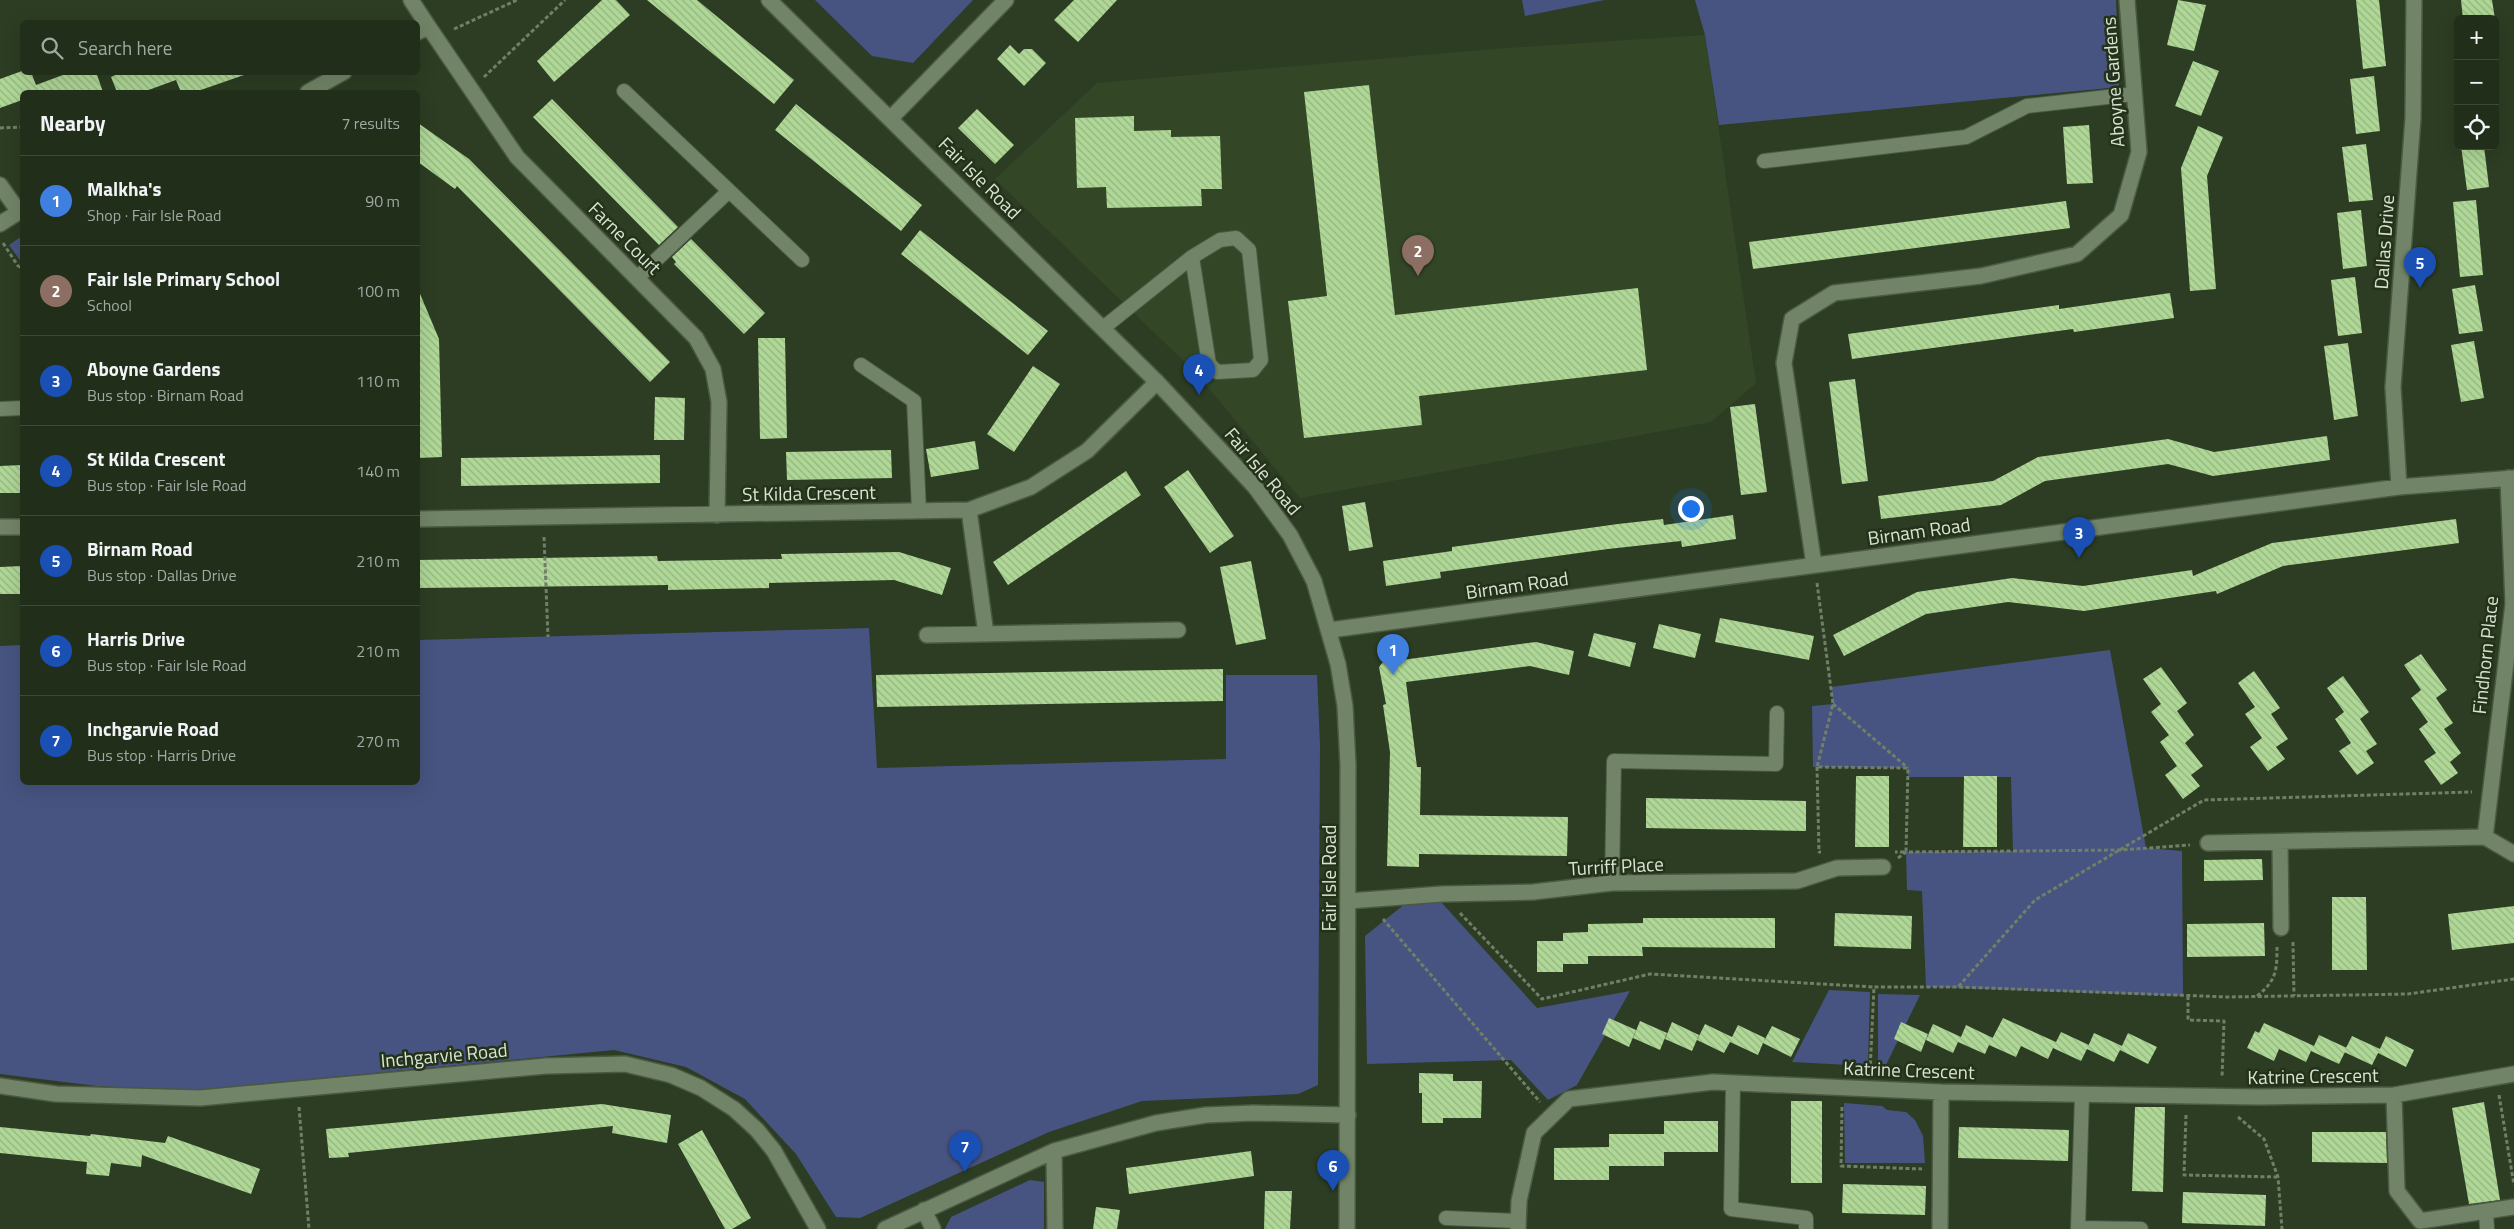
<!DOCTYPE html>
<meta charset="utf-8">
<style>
body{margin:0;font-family:"Titillium Web",sans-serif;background:#293623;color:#f1f3f6}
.controls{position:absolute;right:15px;top:15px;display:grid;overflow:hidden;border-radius:8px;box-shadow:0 5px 20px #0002}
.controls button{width:45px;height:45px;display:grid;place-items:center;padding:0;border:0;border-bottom:1px solid #3e4a39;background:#212e1a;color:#f1f3f6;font:25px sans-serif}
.you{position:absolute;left:1690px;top:508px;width:18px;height:18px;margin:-12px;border:4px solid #fff;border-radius:50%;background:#1a73e8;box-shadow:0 0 0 8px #1a73e833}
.badge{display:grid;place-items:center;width:32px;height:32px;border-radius:50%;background:#95b2f1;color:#fff;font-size:16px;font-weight:700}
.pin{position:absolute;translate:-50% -41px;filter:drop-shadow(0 1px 2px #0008)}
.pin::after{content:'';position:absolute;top:26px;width:18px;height:15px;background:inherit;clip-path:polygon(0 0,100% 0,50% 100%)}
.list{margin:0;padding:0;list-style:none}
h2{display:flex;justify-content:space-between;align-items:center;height:65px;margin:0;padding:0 20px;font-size:21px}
h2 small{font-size:16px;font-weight:400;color:#a2a8a2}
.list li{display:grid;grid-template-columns:32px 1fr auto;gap:15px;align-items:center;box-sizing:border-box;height:90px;padding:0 20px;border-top:1px solid #3e4a39}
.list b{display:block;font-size:19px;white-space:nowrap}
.list p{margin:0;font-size:16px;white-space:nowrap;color:#a2a8a2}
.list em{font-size:16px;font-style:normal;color:#a2a8a2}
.icon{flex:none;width:28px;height:28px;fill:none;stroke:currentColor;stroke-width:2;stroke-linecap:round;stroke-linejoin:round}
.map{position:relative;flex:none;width:2514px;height:1229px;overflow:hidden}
.search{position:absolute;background:#212e1a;box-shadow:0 5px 20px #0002;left:20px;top:20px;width:400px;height:55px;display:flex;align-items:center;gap:12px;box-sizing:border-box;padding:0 18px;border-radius:8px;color:#a2a8a2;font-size:19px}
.panel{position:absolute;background:#212e1a;box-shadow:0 5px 20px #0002;left:20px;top:90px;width:400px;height:695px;border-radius:8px}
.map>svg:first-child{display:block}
.built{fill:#334727}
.green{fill:#475481}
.building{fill:url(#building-back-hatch)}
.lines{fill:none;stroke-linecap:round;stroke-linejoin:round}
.lane-casing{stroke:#4b5943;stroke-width:16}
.street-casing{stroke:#4b5943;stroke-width:18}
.secondary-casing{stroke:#4b5943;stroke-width:18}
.path{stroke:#717f69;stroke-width:3;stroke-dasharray:4 2.5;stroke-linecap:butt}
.lane{stroke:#718467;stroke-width:14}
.street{stroke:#718467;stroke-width:15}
.secondary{stroke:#718467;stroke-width:15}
.labels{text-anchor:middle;stroke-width:5;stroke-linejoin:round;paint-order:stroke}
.street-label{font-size:19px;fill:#d9e3d3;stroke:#233219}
</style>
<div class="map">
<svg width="2514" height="1229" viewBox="0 0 2514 1229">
<defs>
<pattern id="building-back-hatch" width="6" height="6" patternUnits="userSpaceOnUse" patternTransform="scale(1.25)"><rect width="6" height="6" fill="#afd897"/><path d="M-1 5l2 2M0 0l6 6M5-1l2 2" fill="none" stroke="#94b381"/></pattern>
</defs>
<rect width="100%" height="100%" fill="#2c3d23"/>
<path class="built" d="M 1705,35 L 1756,383 L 1711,422 L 1300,498 L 1196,373 L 995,179 L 1097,83 L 1507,48 Z"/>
<path class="green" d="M 815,0 L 973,0 L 913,63 L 872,56 Z
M 1522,0 L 1605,0 L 1525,16 Z
M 1695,0 L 2116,0 L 2119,87 L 1719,125 L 1705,35 Z
M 22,236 L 22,263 L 9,245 Z
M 869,628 L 877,768 L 1226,759 L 1226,675 L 1317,675 L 1320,745 L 1318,1085 L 1298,1094 L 1142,1101 L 1049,1132 L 860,1218 L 836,1217 L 796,1154 L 745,1099 L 686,1067 L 614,1050 L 187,1091 L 97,1086 L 0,1074 L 0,646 L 22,645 L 22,782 L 418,782 L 418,640 Z
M 2110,650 L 2146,848 L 2182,851 L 2183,996 L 1926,987 L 1922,891 L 1907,890 L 1906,852 L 2013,851 L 2011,777 L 1908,777 L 1908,768 L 1813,767 L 1812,706 L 1833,704 L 1831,687 Z
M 1441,902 L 1537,1008 L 1630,991 L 1577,1085 L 1548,1100 L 1511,1060 L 1367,1064 L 1365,936 L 1406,903 Z
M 1829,990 L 1870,992 L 1868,1066 L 1792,1062 Z
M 1878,994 L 1920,995 L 1885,1067 L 1878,1065 Z
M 1844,1103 L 1882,1106 L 1887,1110 L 1906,1112 L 1915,1120 L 1923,1136 L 1925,1163 L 1845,1163 Z
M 1030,1180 L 1044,1182 L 1044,1229 L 945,1229 L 951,1217 Z"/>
<path class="building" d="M 602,0 L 616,0 L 630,15 L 554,82 L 537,61 Z
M 647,0 L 697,0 L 794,80 L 774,104 Z
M 1074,0 L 1117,0 L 1078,42 L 1054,20 Z
M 2178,0 L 2206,5 L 2194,51 L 2167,45 Z
M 2356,0 L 2379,0 L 2386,66 L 2363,69 Z
M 2461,0 L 2492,0 L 2495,19 L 2463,19 Z
M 1010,45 L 1019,54 L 1024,49 L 1032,49 L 1046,63 L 1024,86 L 997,59 Z
M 2193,61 L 2219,71 L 2201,116 L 2175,106 Z
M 22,71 L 31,72 L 36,85 L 71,72 L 96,72 L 103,92 L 22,92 L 22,100 L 0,108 L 0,79 Z
M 122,72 L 243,72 L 244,75 L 195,92 L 181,92 L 176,80 L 143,92 L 117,92 L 111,77 Z
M 2374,76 L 2380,131 L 2356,134 L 2350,79 Z
M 1369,85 L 1395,315 L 1638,288 L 1647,370 L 1419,396 L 1422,425 L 1304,438 L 1288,301 L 1327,296 L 1304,92 Z
M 552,99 L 678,227 L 659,245 L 533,117 Z
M 796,104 L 922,205 L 901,231 L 775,130 Z
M 977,109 L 1014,145 L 995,164 L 958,128 Z
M 1134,116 L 1134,131 L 1171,130 L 1171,137 L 1220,136 L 1222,189 L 1201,189 L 1202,206 L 1107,208 L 1106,187 L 1077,188 L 1075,118 Z
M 418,123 L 469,159 L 670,362 L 650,382 L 457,186 L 455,189 L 418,162 Z
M 2089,125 L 2093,183 L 2067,184 L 2063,127 Z
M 2198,126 L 2223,137 L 2207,176 L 2216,289 L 2190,291 L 2181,168 Z
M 2366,144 L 2373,200 L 2349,202 L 2342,147 Z
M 2461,146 L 2484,146 L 2489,187 L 2467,190 Z
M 2476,200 L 2483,275 L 2460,277 L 2453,202 Z
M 2066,201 L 2070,228 L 1753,269 L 1749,242 Z
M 2361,210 L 2367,266 L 2343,269 L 2337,213 Z
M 920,230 L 1048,331 L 1028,355 L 901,254 Z
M 691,239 L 765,313 L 744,334 L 674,264 L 676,262 L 672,257 Z
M 2355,277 L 2362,333 L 2338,336 L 2331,280 Z
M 2475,285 L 2483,331 L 2459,334 L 2452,289 Z
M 418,289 L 439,339 L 442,457 L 418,458 Z
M 2170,293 L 2174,318 L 2074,332 L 2073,329 L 1852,359 L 1848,334 L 2059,305 L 2059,309 Z
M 758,338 L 785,338 L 787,438 L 760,439 Z
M 2474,341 L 2484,398 L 2461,402 L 2451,345 Z
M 2348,343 L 2358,416 L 2334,420 L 2324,346 Z
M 1033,366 L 1060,384 L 1014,452 L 987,434 Z
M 1855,379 L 1868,481 L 1842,484 L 1829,382 Z
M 655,397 L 685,398 L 684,440 L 654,440 Z
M 1755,404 L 1767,492 L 1741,495 L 1730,407 Z
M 2327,436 L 2330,460 L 2213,476 L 2168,464 L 2045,481 L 2001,505 L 1881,519 L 1878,496 L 1993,481 L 2038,457 L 2168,439 L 2214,452 Z
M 975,441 L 979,469 L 931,477 L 926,449 Z
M 891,450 L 892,478 L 787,480 L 786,452 Z
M 660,455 L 660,483 L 461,486 L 461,458 Z
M 22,465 L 22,493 L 0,493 L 0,466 Z
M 1188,470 L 1234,536 L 1210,553 L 1164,487 Z
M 1126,471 L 1141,495 L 1008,585 L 993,562 Z
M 1365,502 L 1373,547 L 1349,551 L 1342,506 Z
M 1733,515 L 1736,539 L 1682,547 L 1681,541 L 1608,549 L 1440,572 L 1441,578 L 1386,586 L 1383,561 L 1452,551 L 1452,547 L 1618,524 L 1663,519 L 1664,525 Z
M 2456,519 L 2459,543 L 2283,566 L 2217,594 L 2216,591 L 2084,611 L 2008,602 L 1926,614 L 1844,656 L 1833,635 L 1917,592 L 2012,578 L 2083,586 L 2192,570 L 2193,576 L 2272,543 Z
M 899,552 L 951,568 L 942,595 L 894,580 L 769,583 L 769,588 L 668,590 L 668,585 L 418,588 L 418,560 L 657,556 L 658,561 L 782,559 L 781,554 Z
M 1251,561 L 1266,639 L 1236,645 L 1220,567 Z
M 22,566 L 22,594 L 0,594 L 0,567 Z
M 1720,618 L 1814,636 L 1809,660 L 1715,642 Z
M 1659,624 L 1701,634 L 1695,658 L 1653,648 Z
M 1594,633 L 1636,643 L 1630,667 L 1588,656 Z
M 1536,642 L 1574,651 L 1569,675 L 1530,666 L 1406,682 L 1417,767 L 1421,767 L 1420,815 L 1568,817 L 1567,856 L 1419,854 L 1419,867 L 1387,866 L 1390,752 L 1383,705 L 1386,704 L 1379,667 L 1387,657 L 1401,654 L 1402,660 Z
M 2421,654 L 2447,690 L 2436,698 L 2453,723 L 2444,729 L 2461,753 L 2450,762 L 2458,773 L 2441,785 L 2424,761 L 2436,753 L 2419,729 L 2428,722 L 2411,698 L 2421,690 L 2404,665 Z
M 2161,667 L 2187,703 L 2177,711 L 2194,735 L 2185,743 L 2203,766 L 2191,775 L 2200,786 L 2183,799 L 2165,775 L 2177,766 L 2160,742 L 2169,735 L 2151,712 L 2161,704 L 2143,679 Z
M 1223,669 L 1223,701 L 877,707 L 876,675 Z
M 2254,671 L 2280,708 L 2271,714 L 2288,739 L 2276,747 L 2285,759 L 2268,771 L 2250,747 L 2262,738 L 2245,714 L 2255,707 L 2238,683 Z
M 2343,676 L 2369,712 L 2360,719 L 2377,744 L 2366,751 L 2374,763 L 2357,775 L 2339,751 L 2351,743 L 2335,719 L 2344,712 L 2327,688 Z
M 1856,776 L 1889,776 L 1889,847 L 1855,847 Z
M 1964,776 L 1997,776 L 1997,847 L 1963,847 Z
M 1646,798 L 1806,801 L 1806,831 L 1646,828 Z
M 2262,859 L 2263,880 L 2204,881 L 2204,860 Z
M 2332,897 L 2366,897 L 2367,970 L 2332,970 Z
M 2514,906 L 2514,943 L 2452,950 L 2448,914 Z
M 1835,913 L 1912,916 L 1911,949 L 1834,946 Z
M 1643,918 L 1775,918 L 1775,948 L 1642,947 L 1643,956 L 1588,956 L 1588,964 L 1563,964 L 1563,972 L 1537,972 L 1537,941 L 1563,941 L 1563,933 L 1588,932 L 1588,924 L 1643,923 Z
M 2264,923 L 2265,956 L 2187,957 L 2187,924 Z
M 1609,1018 L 1636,1030 L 1629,1047 L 1602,1034 Z
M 2003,1018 L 2056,1042 L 2061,1032 L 2089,1045 L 2081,1061 L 2053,1048 L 2048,1059 L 2021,1046 L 2016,1057 L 1989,1045 L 1985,1054 L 1958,1042 L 1953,1053 L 1926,1040 L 1933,1024 L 1961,1037 L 1966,1025 L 1993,1038 L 1990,1043 Z
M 1640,1021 L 1667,1033 L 1660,1050 L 1633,1038 Z
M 1672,1022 L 1699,1035 L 1692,1051 L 1665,1039 Z
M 1901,1022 L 1928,1034 L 1921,1052 L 1894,1039 Z
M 2264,1023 L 2314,1046 L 2319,1035 L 2347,1048 L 2339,1064 L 2311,1051 L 2306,1062 L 2279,1049 L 2274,1061 L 2247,1048 L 2255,1031 L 2259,1033 Z
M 1705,1024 L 1732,1037 L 1738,1025 L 1765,1038 L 1764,1041 L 1772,1026 L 1800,1039 L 1791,1057 L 1763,1043 L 1758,1055 L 1730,1042 L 1724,1053 L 1697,1040 Z
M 2094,1033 L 2122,1046 L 2121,1048 L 2128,1033 L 2157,1047 L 2148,1064 L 2120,1050 L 2114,1062 L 2087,1049 Z
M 2352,1036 L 2380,1049 L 2372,1065 L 2344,1052 Z
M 2386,1036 L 2414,1050 L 2406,1067 L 2378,1053 Z
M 1419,1073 L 1453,1074 L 1453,1081 L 1482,1081 L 1481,1118 L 1443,1118 L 1443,1123 L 1422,1123 L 1422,1093 L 1419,1093 Z
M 1791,1101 L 1822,1101 L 1822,1183 L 1791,1183 Z
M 2484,1102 L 2500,1200 L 2469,1204 L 2452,1108 Z
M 602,1104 L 671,1115 L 667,1143 L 612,1133 L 613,1126 L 348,1153 L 349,1157 L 329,1158 L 326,1129 Z
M 2135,1107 L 2165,1107 L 2163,1192 L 2132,1191 Z
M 1664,1121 L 1718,1121 L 1718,1152 L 1664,1152 L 1664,1166 L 1609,1166 L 1609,1180 L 1554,1180 L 1554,1148 L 1609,1147 L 1609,1134 L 1664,1134 Z
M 0,1127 L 90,1136 L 91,1134 L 165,1143 L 168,1136 L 260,1169 L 251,1194 L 142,1155 L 141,1167 L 111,1163 L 109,1176 L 86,1174 L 87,1162 L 0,1153 Z
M 1959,1127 L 2069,1130 L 2068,1161 L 1958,1158 Z
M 702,1130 L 751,1218 L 732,1229 L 725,1229 L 678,1144 Z
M 2312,1132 L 2386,1132 L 2387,1163 L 2312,1162 Z
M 1251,1151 L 1254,1176 L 1129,1194 L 1126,1168 Z
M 1843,1184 L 1926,1186 L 1925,1215 L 1842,1213 Z
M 1265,1191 L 1292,1191 L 1290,1229 L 1264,1229 Z
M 2183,1192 L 2266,1195 L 2265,1226 L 2182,1223 Z
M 1096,1207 L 1120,1210 L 1117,1229 L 1093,1229 Z"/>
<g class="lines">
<g class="lane-casing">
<path id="lane" d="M 624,91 L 802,260
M 1764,161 L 1966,137 L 2027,106 L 2134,94
M 637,278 L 729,191
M 1103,328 L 1192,257 L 1220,240 L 1236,238 L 1249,250 L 1261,360 L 1253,370 L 1217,372 L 1209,364 L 1192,257
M 861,365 L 914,401 L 919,511
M 0,409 L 22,408
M 1612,883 L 1614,761 L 1776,764 L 1777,713
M 1733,1083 L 1731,1209 L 1806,1218 L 1806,1229
M 2082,1094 L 2078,1228 L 2141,1229
M 2486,1211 L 2487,1229
M 1446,1218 L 1518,1221"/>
</g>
<g class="street-casing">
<path id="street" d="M 411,0 L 428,26
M 418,32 L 428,26 L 517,157 L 696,338 L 713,369 L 719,402 L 717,515
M 308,92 L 344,72
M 891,118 L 1006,0
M 0,185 L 19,212
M 0,224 L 22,210
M 2399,487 L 2393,387 L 2413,118 L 2414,0
M 969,510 L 986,634
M 418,519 L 969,510 L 1031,487 L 1087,451 L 1157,382
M 0,527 L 22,527
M 1814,565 L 1784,363 L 1792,319 L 1834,293 L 1981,276 L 2077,254 L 2121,215 L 2139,152 L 2127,0
M 1330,630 L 2399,487 L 2514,478
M 927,635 L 1178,630
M 2485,837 L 2513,604 L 2508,478
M 2280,842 L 2281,928
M 2208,843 L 2485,837 L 2514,854
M 1349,901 L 1442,894 L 1533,892 L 1612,883 L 1797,881 L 1837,868 L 1883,867
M 0,1086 L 56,1094 L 200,1098 L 546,1066 L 625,1064 L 671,1075 L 701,1088 L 734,1109 L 757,1130 L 774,1151 L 818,1229
M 2394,1095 L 2397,1191 L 2420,1221 L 2514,1207
M 1054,1151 L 1055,1229
M 924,1210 L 933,1229
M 885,1229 L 1054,1151 L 1156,1123 L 1206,1115 L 1253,1113 L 1348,1115
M 1518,1229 L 1519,1201 L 1534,1133 L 1569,1099 L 1713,1082 L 1941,1092 L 2259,1097 L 2394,1095 L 2514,1074
M 1940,1229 L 1941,1092"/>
</g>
<g class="secondary-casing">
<path id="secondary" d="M 769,0 L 1157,382 L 1255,487 L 1290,535 L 1314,581 L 1338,664 L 1345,706 L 1348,765 L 1347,1229"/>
</g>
<path class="path" d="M 454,29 L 517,0
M 484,77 L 565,0
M 0,128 L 22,127
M 3,243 L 18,266 L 22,268
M 544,537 L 548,637
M 1817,583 L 1833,704 L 1817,767 L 1908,768 L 1906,852 L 1895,852
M 1833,704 L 1908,768
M 1817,767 L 1819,852 L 1821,852
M 1898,858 L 1906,852 L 2121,850 L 2190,845
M 1460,913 L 1542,999 L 1650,974 L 1874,987
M 1383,919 L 1540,1102
M 2293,942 L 2294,996
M 1959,987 L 2228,997 L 2408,994 L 2514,979
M 2188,996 L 2188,1020 L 2224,1021 L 2222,1078
M 2257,996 C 2276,981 2277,971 2277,947
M 1870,1071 L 1874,987 L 1958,987 L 2035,900 L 2204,800 L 2472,792
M 2499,1095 L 2514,1185
M 299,1107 L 309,1229
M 1842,1107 L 1841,1166 L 1922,1169
M 2186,1115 L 2184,1175 L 2278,1177
M 2238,1117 L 2264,1139 L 2278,1177 L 2282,1229"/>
<use href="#lane" class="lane"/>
<use href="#street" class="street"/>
<use href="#secondary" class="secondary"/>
</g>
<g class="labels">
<g class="street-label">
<text transform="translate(2113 82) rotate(-94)" y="7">Aboyne Gardens</text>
<text transform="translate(980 178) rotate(45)" y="7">Fair Isle Road</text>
<text transform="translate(625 238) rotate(45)" y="7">Farne Court</text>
<text transform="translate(2384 242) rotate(-86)" y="7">Dallas Drive</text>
<text transform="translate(1263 471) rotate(50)" y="7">Fair Isle Road</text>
<text transform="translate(809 493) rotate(-1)" y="7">St Kilda Crescent</text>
<text transform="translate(1919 531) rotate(-8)" y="7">Birnam Road</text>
<text transform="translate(1517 585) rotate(-8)" y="7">Birnam Road</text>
<text transform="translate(2485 655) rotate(-84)" y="7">Findhorn Place</text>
<text transform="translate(1616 866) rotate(-3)" y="7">Turriff Place</text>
<text transform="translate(1329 878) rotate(-90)" y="7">Fair Isle Road</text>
<text transform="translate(444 1055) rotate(-5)" y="7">Inchgarvie Road</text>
<text transform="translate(1909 1070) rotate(2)" y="7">Katrine Crescent</text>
<text transform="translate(2313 1076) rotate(-1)" y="7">Katrine Crescent</text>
</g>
</g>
</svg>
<div class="controls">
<button>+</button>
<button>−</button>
<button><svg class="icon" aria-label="locate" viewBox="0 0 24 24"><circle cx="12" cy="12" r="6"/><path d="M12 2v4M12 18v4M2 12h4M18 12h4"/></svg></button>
</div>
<div class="you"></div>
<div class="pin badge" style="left:1393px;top:675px;background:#3f7fe0">1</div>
<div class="pin badge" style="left:1418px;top:276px;background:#8d6e63">2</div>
<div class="pin badge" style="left:2079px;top:558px;background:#1a4fb4">3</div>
<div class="pin badge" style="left:1199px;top:395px;background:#1a4fb4">4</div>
<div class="pin badge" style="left:2420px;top:288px;background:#1a4fb4">5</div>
<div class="pin badge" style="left:1333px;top:1191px;background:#1a4fb4">6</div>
<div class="pin badge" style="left:965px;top:1172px;background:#1a4fb4">7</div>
<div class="search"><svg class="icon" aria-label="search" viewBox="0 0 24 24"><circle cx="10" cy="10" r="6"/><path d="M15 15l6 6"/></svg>Search here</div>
<section class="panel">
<h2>Nearby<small>7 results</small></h2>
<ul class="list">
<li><span class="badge" style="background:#3f7fe0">1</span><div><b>Malkha's</b><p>Shop · Fair Isle Road</p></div><em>90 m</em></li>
<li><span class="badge" style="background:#8d6e63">2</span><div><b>Fair Isle Primary School</b><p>School</p></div><em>100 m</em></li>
<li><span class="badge" style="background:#1a4fb4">3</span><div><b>Aboyne Gardens</b><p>Bus stop · Birnam Road</p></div><em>110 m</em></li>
<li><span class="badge" style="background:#1a4fb4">4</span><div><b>St Kilda Crescent</b><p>Bus stop · Fair Isle Road</p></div><em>140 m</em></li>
<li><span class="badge" style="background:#1a4fb4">5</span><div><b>Birnam Road</b><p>Bus stop · Dallas Drive</p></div><em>210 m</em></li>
<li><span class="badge" style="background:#1a4fb4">6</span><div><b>Harris Drive</b><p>Bus stop · Fair Isle Road</p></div><em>210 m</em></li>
<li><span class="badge" style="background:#1a4fb4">7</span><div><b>Inchgarvie Road</b><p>Bus stop · Harris Drive</p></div><em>270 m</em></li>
</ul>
</section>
</div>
